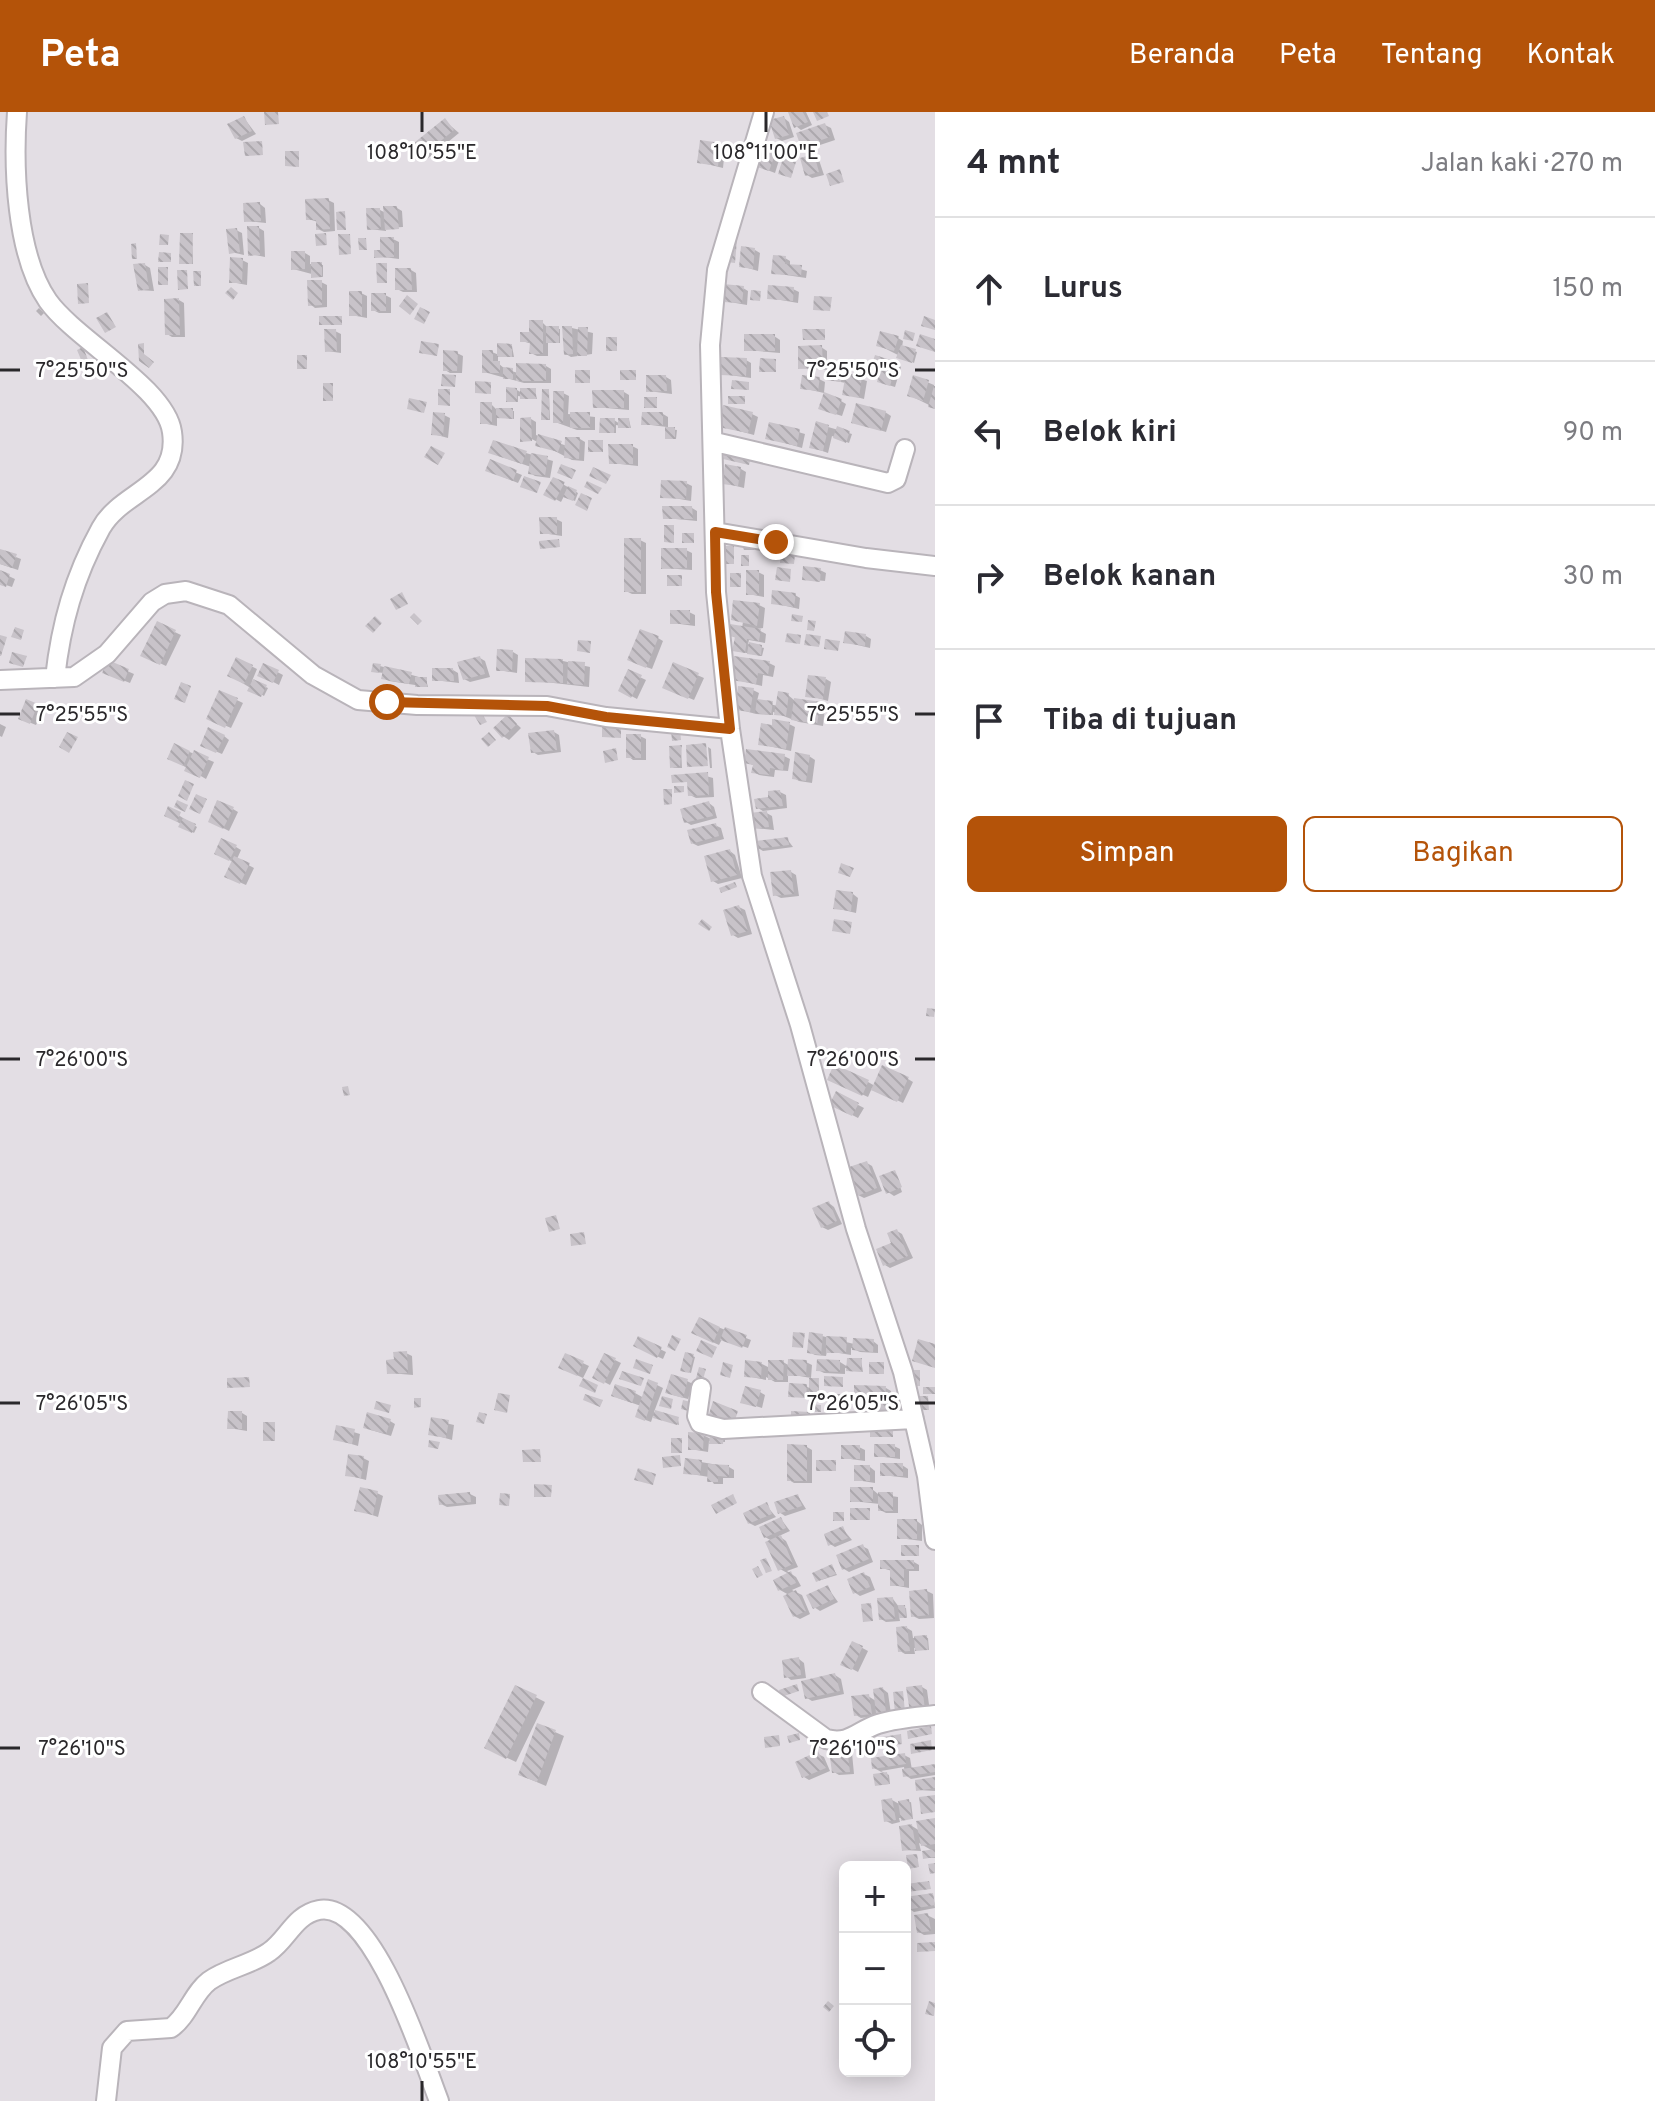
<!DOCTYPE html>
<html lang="id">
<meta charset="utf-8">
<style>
body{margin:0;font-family:Overpass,sans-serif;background:#f7f7f7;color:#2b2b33}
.controls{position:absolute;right:24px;bottom:24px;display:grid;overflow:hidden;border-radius:12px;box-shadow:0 4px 20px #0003}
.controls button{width:72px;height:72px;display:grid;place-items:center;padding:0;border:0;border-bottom:2px solid #e1e1e2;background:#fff;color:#2b2b33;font:40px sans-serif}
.stop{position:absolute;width:24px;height:24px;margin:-18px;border:6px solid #b45309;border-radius:50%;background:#fff}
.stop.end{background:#b45309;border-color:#fff;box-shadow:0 2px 8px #0008}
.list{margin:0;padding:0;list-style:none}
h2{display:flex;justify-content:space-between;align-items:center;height:104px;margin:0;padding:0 32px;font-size:34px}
h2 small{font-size:26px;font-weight:400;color:#7c7c81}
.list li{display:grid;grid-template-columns:52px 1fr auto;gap:24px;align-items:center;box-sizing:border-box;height:144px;padding:0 32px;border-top:2px solid #e1e1e2}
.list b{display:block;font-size:30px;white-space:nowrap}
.list em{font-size:26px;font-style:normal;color:#7c7c81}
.actions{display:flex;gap:16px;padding:24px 32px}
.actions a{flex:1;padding:18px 0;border:2px solid #b45309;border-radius:12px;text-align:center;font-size:28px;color:#b45309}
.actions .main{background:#b45309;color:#fff}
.icon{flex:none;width:44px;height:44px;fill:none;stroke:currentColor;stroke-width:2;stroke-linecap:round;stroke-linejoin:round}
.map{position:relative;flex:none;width:935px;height:1989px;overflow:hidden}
header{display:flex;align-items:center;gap:48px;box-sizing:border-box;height:112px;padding:0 40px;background:#b45309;color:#fff}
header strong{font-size:38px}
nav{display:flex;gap:44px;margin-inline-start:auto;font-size:28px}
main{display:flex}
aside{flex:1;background:#fff}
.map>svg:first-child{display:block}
.shadow{fill:#0003}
.building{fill:url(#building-back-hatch)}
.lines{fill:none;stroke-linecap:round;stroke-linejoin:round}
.minor-casing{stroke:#b9b4ba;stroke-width:22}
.minor{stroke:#fff;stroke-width:18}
.route{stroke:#b45309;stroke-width:10}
.ticks{fill:none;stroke:#2a282b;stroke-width:3}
.ticks-label{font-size:20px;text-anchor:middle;fill:#2a282b;stroke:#fff;stroke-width:6;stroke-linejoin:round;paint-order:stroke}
</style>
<header>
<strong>Peta</strong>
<nav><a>Beranda</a><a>Peta</a><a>Tentang</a><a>Kontak</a></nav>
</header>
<main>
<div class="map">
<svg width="935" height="1989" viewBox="0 0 935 1989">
<defs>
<pattern id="building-back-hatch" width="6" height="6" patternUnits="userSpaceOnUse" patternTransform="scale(2)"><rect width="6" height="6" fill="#c8c3c9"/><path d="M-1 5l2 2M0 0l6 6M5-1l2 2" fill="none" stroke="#aca8ad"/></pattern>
</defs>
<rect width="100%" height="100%" fill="#e3dee4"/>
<path class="shadow" d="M 790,0 L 806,0 L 812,13 L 801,18 L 796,14 Z
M 244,6 L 256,22 L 242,29 L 236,26 Z
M 784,6 L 789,10 L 794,25 L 782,29 L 776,26 Z
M 445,9 L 459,21 L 426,48 L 420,45 Z
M 825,13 L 831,16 L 835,28 L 808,37 L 803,34 Z
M 720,33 L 725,36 L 723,56 L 699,50 Z
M 775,42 L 780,45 L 775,61 L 762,56 Z
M 814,44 L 819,48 L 824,63 L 812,66 L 807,63 Z
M 328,88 L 334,91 L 335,119 L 324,120 L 318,117 L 318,110 L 308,107 Z
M 260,92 L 265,96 L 266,111 L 246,109 Z
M 397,96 L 402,99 L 403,115 L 386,116 L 386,119 L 369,117 L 380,98 L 386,101 Z
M 259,116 L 264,119 L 265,145 L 250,142 Z
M 236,118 L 242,121 L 244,143 L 231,140 Z
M 192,123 L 193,152 L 183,152 Z
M 393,127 L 399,130 L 399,147 L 376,144 Z
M 755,138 L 760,141 L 758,159 L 741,154 Z
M 305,141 L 310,144 L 310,152 L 323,153 L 323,165 L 293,157 Z
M 785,146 L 790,149 L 790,154 L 807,159 L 806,166 L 773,161 Z
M 242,148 L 248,151 L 247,173 L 231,170 Z
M 145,153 L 150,156 L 154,179 L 139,178 Z
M 411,158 L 416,161 L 417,180 L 403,180 L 397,177 Z
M 321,170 L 327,173 L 327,195 L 315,196 L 310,192 Z
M 743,176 L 748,179 L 747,193 L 724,189 Z
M 793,177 L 799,180 L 798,191 L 769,186 Z
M 361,181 L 367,184 L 367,206 L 351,203 Z
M 385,183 L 391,186 L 391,201 L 379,201 L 373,198 Z
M 179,188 L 184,191 L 185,225 L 172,225 L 167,222 Z
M 39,196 L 44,201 L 41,204 L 36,199 Z
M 542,210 L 548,216 L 560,217 L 560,231 L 548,231 L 548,244 L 537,244 L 531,241 L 532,232 L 522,229 Z
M 572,216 L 593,221 L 592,242 L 571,245 L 566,242 Z
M 335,219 L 341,222 L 341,241 L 327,239 Z
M 774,224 L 780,228 L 780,241 L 746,238 Z
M 898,226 L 903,229 L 902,235 L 917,240 L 914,251 L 884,236 Z
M 512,234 L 514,245 L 498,244 L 498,251 L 505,257 L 518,261 L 546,254 L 551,257 L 551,271 L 524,271 L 484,260 L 492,240 L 499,243 Z
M 821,235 L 827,239 L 827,256 L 867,269 L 864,287 L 845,282 L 846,271 L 830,268 L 829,258 L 800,256 Z
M 457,241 L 463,244 L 462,261 L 450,261 L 445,258 Z
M 746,248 L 751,251 L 751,266 L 722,262 Z
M 896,252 L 901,255 L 895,275 L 885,272 L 881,262 L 872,257 Z
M 666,265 L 671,268 L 672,282 L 648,279 Z
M 915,265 L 934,273 L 935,296 L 915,286 Z
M 819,267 L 825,270 L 824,281 L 802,276 Z
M 517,278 L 522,281 L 535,278 L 537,287 L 518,284 L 518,290 L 510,290 Z
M 549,279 L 550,308 L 545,308 L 543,307 Z
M 624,280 L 629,283 L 629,298 L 594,295 Z
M 563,281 L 569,284 L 568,302 L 595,305 L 595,318 L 577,318 L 555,310 Z
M 841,289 L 846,292 L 842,304 L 826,299 Z
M 491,292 L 497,298 L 514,299 L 514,307 L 497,305 L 497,314 L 482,311 Z
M 885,300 L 891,304 L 886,320 L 853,310 Z
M 663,302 L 668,305 L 668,317 L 677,318 L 676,327 L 669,327 L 667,315 L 643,312 Z
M 752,302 L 758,305 L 754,323 L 720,314 Z
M 444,303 L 450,306 L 448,326 L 433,322 Z
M 531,307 L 536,310 L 536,323 L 567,334 L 580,327 L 585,330 L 584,349 L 572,348 L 524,323 Z
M 614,308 L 620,312 L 629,308 L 631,316 L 616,313 L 616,321 L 603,321 Z
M 771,312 L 805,322 L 802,336 L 768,326 Z
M 818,312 L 852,322 L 849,331 L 832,324 L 828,341 L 811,335 Z
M 632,334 L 638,337 L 638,354 L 611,351 Z
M 526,341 L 553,349 L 550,366 L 535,364 L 530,361 L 531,355 L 496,343 Z
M 491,350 L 522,363 L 518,371 L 493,361 Z
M 741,357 L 746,360 L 744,376 L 724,371 Z
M 554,367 L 578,381 L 575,389 L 564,384 L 561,390 L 546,382 Z
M 686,371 L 692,374 L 691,389 L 662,384 Z
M 692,396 L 697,399 L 697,409 L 665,406 Z
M 556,407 L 562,410 L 562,424 L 542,421 Z
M 640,428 L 646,431 L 646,482 L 632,482 L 626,479 Z
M 742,433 L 754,434 L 754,438 L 744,438 Z
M 686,438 L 692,441 L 692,458 L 663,456 Z
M 0,439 L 21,447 L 18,458 L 0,452 Z
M 820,458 L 826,461 L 825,469 L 804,467 Z
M 0,460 L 15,467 L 12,475 L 0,471 Z
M 758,460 L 764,463 L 764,485 L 748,482 Z
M 795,483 L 800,486 L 799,497 L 773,491 Z
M 759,493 L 765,496 L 763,516 L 757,517 L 766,522 L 765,531 L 749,528 L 748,532 L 764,536 L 762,544 L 736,539 L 736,526 L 730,523 L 742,516 L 743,510 L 734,507 Z
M 689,500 L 695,503 L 695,514 L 672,511 Z
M 158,512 L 181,523 L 166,554 L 143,543 Z
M 866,524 L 871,527 L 870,536 L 845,530 Z
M 658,526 L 663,529 L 652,557 L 635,551 Z
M 513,540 L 518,543 L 517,561 L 498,558 Z
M 480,546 L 485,549 L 490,565 L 470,570 L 464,567 Z
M 237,547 L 257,557 L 252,569 L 268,576 L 264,584 L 229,563 Z
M 563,549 L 590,555 L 589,575 L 527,568 Z
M 109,551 L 134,562 L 130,571 L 110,563 Z
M 769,551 L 775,554 L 773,565 L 763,563 L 762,574 L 733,567 Z
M 264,553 L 283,563 L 279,573 L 260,563 Z
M 674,553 L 704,566 L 694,588 L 670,578 Z
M 380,554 L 426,567 L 428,575 L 389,569 L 383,566 L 384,561 L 375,560 Z
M 453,558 L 458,561 L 459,571 L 434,568 Z
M 629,560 L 646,568 L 637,587 L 620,578 Z
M 826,567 L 831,570 L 828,589 L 807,583 Z
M 753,578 L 759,581 L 757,589 L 778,594 L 788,583 L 794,588 L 820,592 L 825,595 L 823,614 L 799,610 L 773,600 L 773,603 L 756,602 L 737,597 Z
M 220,580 L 243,591 L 231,616 L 208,606 Z
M 27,590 L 43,597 L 36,613 L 26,609 Z
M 508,604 L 521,616 L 509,628 L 503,624 Z
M 0,612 L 6,615 L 2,625 L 0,624 Z
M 789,612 L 795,615 L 791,639 L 760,632 L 773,615 Z
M 554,620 L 559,623 L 561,640 L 538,643 L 533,640 Z
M 224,624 L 229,628 L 222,642 L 208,636 Z
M 640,624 L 646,627 L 646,648 L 633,648 L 628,644 Z
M 175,634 L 214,650 L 206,667 L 175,649 Z
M 681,635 L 682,656 L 674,656 L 672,655 Z
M 708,635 L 711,637 L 712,656 L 710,656 Z
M 784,644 L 790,647 L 788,659 L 775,658 L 774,665 L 759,663 L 754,660 L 755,654 L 746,650 Z
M 809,644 L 815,648 L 812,671 L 799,669 L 794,666 Z
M 706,664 L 713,666 L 714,685 L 696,686 L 690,683 L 689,670 L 673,670 Z
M 780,680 L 786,683 L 787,696 L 763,699 L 772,704 L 774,718 L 754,716 L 766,701 L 758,696 Z
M 709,691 L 714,695 L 717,706 L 691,713 L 686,710 Z
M 169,697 L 197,715 L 194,721 L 167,703 Z
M 233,697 L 238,700 L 229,719 L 215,712 Z
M 715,713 L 721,716 L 724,727 L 698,734 L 692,731 Z
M 787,727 L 793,735 L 763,739 L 758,736 Z
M 236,735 L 241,738 L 237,747 L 254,756 L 246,773 L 232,767 L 233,750 L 222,744 Z
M 730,739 L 735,743 L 742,766 L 718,772 L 713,769 Z
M 791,760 L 796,763 L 799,784 L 781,786 L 775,783 Z
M 853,782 L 858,786 L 856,801 L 835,796 Z
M 739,795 L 745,798 L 752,822 L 738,826 L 733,823 Z
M 908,967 L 913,970 L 903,991 L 872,976 L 868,985 L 835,970 L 868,970 L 875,974 Z
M 837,982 L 864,996 L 858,1006 L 831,992 Z
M 867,1051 L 872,1054 L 882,1079 L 864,1086 L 858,1083 Z
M 895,1060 L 902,1080 L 894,1084 L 888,1080 Z
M 829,1091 L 834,1095 L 842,1112 L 828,1118 L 822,1115 Z
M 897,1119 L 902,1122 L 913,1146 L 890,1156 L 885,1153 Z
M 700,1208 L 751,1228 L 748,1236 L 722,1227 L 719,1233 L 699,1224 Z
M 822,1224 L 854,1232 L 873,1229 L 878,1233 L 878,1241 L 860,1240 L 851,1236 L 851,1243 L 827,1239 L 826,1244 L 815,1243 L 809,1240 Z
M 639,1227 L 666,1240 L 663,1247 L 641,1237 Z
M 406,1241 L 412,1244 L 413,1263 L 389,1261 Z
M 686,1242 L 695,1245 L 691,1261 L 684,1259 Z
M 566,1243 L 589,1254 L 583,1266 L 566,1258 Z
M 605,1243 L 621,1251 L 610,1273 L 595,1265 Z
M 861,1248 L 863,1260 L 845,1256 L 845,1262 L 824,1261 L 818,1258 L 840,1250 L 848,1255 Z
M 783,1250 L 790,1254 L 806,1250 L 812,1253 L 811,1266 L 788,1262 L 788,1270 L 775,1270 L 766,1265 L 766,1268 L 746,1264 L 762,1252 L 770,1256 Z
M 818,1268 L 820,1287 L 790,1284 L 806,1274 L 811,1277 Z
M 687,1269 L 693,1272 L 688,1287 L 673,1283 Z
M 657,1273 L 663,1276 L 654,1300 L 678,1307 L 679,1313 L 653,1304 L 651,1310 L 643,1307 L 641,1294 L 618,1286 L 635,1281 L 644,1286 Z
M 886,1276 L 891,1279 L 894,1304 L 875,1302 L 876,1290 L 856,1286 Z
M 760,1280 L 765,1283 L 762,1296 L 743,1290 Z
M 242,1301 L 247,1304 L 247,1319 L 229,1316 Z
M 433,1308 L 454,1313 L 452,1328 L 431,1322 Z
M 390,1309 L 395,1312 L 391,1324 L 371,1318 Z
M 337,1315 L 360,1322 L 358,1334 L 335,1327 Z
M 703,1323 L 711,1327 L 725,1325 L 725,1330 L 709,1329 L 708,1340 L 690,1337 Z
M 894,1334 L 900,1337 L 900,1347 L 876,1344 Z
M 807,1335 L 812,1338 L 812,1371 L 794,1371 L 789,1368 Z
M 859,1335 L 865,1338 L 865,1349 L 843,1346 Z
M 363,1346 L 369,1349 L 366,1368 L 347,1363 Z
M 701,1350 L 729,1355 L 734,1358 L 734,1366 L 723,1366 L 723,1372 L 714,1372 L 709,1365 L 685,1361 Z
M 902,1353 L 908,1357 L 908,1366 L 882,1363 Z
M 870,1355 L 875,1359 L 875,1371 L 856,1368 Z
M 872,1377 L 878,1382 L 898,1385 L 898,1401 L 886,1401 L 880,1398 L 880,1392 L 852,1389 Z
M 377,1381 L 383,1384 L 378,1405 L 357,1398 Z
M 470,1382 L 476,1385 L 476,1392 L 447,1395 L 441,1392 Z
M 798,1384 L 806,1397 L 785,1404 L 779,1400 Z
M 766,1393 L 776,1405 L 755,1414 L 749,1411 Z
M 781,1407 L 790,1419 L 779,1424 L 786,1429 L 798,1455 L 787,1459 L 796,1465 L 801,1474 L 792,1478 L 802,1483 L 810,1502 L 800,1507 L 794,1504 L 789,1483 L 780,1478 L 789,1462 L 780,1457 L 772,1429 L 765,1425 Z
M 917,1409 L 922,1413 L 922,1429 L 899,1426 Z
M 842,1416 L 852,1428 L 835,1435 L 830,1432 Z
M 862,1434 L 868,1437 L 873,1450 L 849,1460 L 844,1457 Z
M 914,1450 L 919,1453 L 919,1459 L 909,1459 L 909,1476 L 892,1473 L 892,1459 L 882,1456 Z
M 832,1455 L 837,1463 L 818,1469 Z
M 864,1462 L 870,1465 L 875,1478 L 860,1484 L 854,1480 Z
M 828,1476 L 838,1490 L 820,1499 L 814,1495 Z
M 927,1479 L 933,1482 L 934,1506 L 919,1507 L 913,1504 Z
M 893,1487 L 899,1495 L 906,1496 L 907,1506 L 899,1504 L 900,1509 L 886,1510 L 881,1507 Z
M 907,1516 L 912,1519 L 913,1526 L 928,1526 L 929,1538 L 914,1536 L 915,1542 L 905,1542 L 900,1539 Z
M 853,1531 L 868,1539 L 858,1560 L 843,1552 Z
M 799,1547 L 804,1551 L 806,1566 L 791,1568 L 786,1564 Z
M 835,1563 L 841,1567 L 844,1582 L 812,1589 L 807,1586 Z
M 516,1575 L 545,1590 L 516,1650 L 495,1640 Z
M 922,1575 L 927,1578 L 930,1600 L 917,1602 Z
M 883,1577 L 888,1581 L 891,1602 L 876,1599 L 876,1604 L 861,1606 L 856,1603 L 868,1584 L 876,1589 Z
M 539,1613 L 564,1624 L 546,1674 L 520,1663 Z
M 847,1638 L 852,1641 L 854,1662 L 839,1663 L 834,1660 Z
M 818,1642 L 824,1645 L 830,1659 L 809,1668 L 804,1665 Z
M 904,1643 L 910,1646 L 912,1658 L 935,1654 L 935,1663 L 911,1667 L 905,1663 L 904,1655 L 881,1659 L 889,1663 L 890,1672 L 877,1673 L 885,1662 L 874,1656 Z
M 935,1667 L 935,1679 L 918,1678 Z
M 892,1688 L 901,1693 L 911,1690 L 913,1707 L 899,1706 L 900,1710 L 892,1712 L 886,1709 Z
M 935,1708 L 935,1746 L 925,1746 L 933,1739 L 919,1731 L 921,1739 L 904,1738 L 912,1714 L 920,1719 Z
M 933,1783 L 935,1796 L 914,1800 L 908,1796 Z
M 927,1803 L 935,1807 L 935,1822 L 924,1823 L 919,1820 Z"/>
<path class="building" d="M 264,0 L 278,0 L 279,12 L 265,13 Z
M 788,0 L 803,0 L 808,10 L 794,16 Z
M 813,0 L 827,0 L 829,4 L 817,9 Z
M 244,4 L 252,19 L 235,27 L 227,12 Z
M 784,4 L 789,23 L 775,27 L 769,8 Z
M 445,6 L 454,18 L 419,47 L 409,35 Z
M 825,11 L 830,25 L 801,35 L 796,21 Z
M 700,28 L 721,31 L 718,54 L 697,51 Z
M 262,29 L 263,43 L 245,44 L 243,30 Z
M 762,35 L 776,40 L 769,59 L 754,54 Z
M 285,39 L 299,39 L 299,55 L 285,54 Z
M 814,42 L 819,60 L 805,64 L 800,46 Z
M 783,46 L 796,50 L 791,66 L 778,62 Z
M 840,57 L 844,70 L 830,74 L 826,62 Z
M 329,86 L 330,117 L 316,118 L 316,108 L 306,108 L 305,87 Z
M 260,90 L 261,109 L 244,110 L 243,91 Z
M 383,94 L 397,94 L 399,117 L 385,118 Z
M 366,96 L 380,96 L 381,117 L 367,118 Z
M 345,99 L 346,118 L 337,118 L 336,100 Z
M 247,114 L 259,114 L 260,143 L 248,144 Z
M 237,116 L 240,140 L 229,142 L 226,117 Z
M 180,121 L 193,121 L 192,152 L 179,152 Z
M 326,121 L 327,133 L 316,134 L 315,122 Z
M 160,122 L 169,123 L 168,133 L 159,133 Z
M 338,122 L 350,122 L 351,142 L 339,143 Z
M 380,125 L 394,125 L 394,145 L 374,146 L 374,138 L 380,138 Z
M 358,126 L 366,126 L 367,138 L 359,138 Z
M 729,128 L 737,128 L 735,151 L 727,150 Z
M 136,131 L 137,147 L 132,147 L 131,132 Z
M 741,134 L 755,136 L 753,157 L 739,155 Z
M 291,139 L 305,139 L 305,157 L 291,158 Z
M 159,140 L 171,141 L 171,150 L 158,150 Z
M 773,143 L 786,144 L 785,152 L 802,153 L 801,164 L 771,162 Z
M 230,145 L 243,146 L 242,171 L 229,171 Z
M 311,150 L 322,150 L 322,165 L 311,166 Z
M 145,151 L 149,177 L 138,179 L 133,152 Z
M 376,151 L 387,151 L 387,171 L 377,171 Z
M 158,155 L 168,155 L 168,173 L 158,173 Z
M 395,156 L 411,156 L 412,178 L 395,178 Z
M 177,158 L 187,158 L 188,177 L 178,178 Z
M 193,159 L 201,159 L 201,174 L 194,174 Z
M 307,168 L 322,168 L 322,193 L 308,194 Z
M 88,171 L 89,191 L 78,192 L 77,172 Z
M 723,172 L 744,174 L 742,191 L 722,190 Z
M 768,173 L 794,175 L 793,189 L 767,187 Z
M 231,175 L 238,181 L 233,188 L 225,181 Z
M 751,178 L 761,179 L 760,189 L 750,188 Z
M 349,179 L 362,179 L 362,204 L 349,204 Z
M 371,181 L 386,181 L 386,199 L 371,199 Z
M 407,183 L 418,192 L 410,203 L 399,194 Z
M 814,184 L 832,185 L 830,199 L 813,198 Z
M 179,186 L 180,223 L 165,223 L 164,187 Z
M 420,195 L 430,200 L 424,212 L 414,207 Z
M 107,200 L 116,215 L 105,221 L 96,206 Z
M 319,204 L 342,204 L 342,213 L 319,213 Z
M 924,204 L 935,208 L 935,218 L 921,214 Z
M 529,208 L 543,208 L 543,242 L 529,242 L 530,230 L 520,230 L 520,220 L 529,220 Z
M 546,214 L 559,214 L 559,231 L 546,231 Z
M 562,214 L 572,214 L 573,242 L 564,243 Z
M 578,215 L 588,215 L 587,244 L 577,244 Z
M 324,217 L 336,217 L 337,239 L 325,240 Z
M 802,217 L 825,217 L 825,228 L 803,228 Z
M 905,218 L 915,221 L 913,229 L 903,227 Z
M 880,219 L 899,224 L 894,239 L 876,234 Z
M 744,222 L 775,222 L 775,239 L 744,239 Z
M 920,222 L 935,227 L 935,240 L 916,234 Z
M 606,225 L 617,225 L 617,239 L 606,239 Z
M 421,229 L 439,232 L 437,244 L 419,241 Z
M 144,231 L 144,242 L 154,250 L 149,256 L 139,249 L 138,232 Z
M 497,231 L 512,232 L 512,245 L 497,245 Z
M 822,233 L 823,256 L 798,257 L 798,234 Z
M 901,233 L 916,237 L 912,251 L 896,246 Z
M 83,235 L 88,248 L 82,250 L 77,238 Z
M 443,238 L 458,239 L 457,259 L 443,259 Z
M 482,238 L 493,238 L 493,249 L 500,249 L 500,261 L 482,261 Z
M 297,243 L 307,243 L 307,257 L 297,257 Z
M 875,243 L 897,250 L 890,274 L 877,270 L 879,261 L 870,258 Z
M 721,245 L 747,246 L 746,264 L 720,263 Z
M 760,246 L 776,247 L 776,260 L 759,260 Z
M 516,251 L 546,252 L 546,269 L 516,269 Z
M 828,254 L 843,257 L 841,270 L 826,268 Z
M 503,255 L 513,256 L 513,267 L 503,267 Z
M 575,258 L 590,258 L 590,271 L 575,271 Z
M 620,258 L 636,258 L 636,268 L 620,268 Z
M 846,261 L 862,264 L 859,286 L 842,283 Z
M 442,262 L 456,263 L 455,275 L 441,274 Z
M 646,263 L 666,263 L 667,279 L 646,280 Z
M 802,263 L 820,265 L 818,279 L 800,277 Z
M 913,263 L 929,268 L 923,289 L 907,284 Z
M 732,268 L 749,270 L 749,278 L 731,277 Z
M 475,269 L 491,270 L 491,282 L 475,281 Z
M 323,271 L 333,271 L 333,289 L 323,289 Z
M 934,274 L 935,274 L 935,297 L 928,295 Z
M 506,275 L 517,276 L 517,290 L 506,290 Z
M 520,276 L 536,276 L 536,287 L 520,287 Z
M 438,277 L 450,277 L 450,294 L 438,293 Z
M 542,277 L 549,277 L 549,308 L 541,308 Z
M 592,278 L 624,278 L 624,296 L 593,296 Z
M 553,279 L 564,279 L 563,311 L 553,311 Z
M 824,280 L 842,287 L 836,303 L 818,297 Z
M 728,284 L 745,284 L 745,292 L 728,292 Z
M 644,285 L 657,285 L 657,296 L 644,296 Z
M 409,286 L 427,290 L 424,301 L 407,297 Z
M 480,290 L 492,290 L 492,312 L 480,312 Z
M 856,291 L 886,299 L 881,319 L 851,311 Z
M 723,293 L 753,300 L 748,321 L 718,315 Z
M 496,296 L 513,296 L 513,307 L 496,306 Z
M 433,300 L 445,301 L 443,324 L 431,323 Z
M 570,300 L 590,300 L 590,316 L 570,316 Z
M 642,300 L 663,300 L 663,313 L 641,313 Z
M 531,305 L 532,329 L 520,330 L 520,306 Z
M 600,306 L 615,306 L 614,321 L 599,321 Z
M 618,306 L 629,306 L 630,316 L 618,316 Z
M 816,309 L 829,313 L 823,339 L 809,336 Z
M 769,310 L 800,317 L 797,334 L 765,327 Z
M 837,314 L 850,319 L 846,331 L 833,326 Z
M 665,315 L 675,315 L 675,327 L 665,327 Z
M 538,322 L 562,329 L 558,340 L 535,334 Z
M 565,325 L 580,325 L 579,347 L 564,346 Z
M 493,328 L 527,339 L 522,352 L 488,341 Z
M 588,328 L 603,328 L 603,340 L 588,340 Z
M 608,332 L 633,332 L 633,352 L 609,352 Z
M 431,334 L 445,341 L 438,353 L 424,345 Z
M 725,339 L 751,345 L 749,353 L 723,347 Z
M 531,341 L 548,344 L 545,364 L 528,362 Z
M 490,347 L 517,358 L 513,369 L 485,359 Z
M 561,352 L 576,358 L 572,367 L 557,361 Z
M 725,352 L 741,355 L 738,374 L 722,372 Z
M 593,355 L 611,363 L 606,372 L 589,364 Z
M 524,364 L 541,370 L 537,381 L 520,375 Z
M 553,365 L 565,370 L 555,389 L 543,383 Z
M 661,368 L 687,369 L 686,387 L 660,386 Z
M 587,369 L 602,376 L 598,382 L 584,375 Z
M 568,374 L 577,378 L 573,389 L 563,385 Z
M 581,381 L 592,386 L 587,399 L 575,393 Z
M 662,394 L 692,394 L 693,407 L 663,407 Z
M 539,405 L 557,405 L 557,422 L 540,422 Z
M 664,413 L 674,413 L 674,431 L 664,430 Z
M 682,421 L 694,421 L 694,431 L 682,431 Z
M 624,426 L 641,426 L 641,480 L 624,480 Z
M 559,427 L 560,435 L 540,437 L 539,429 Z
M 723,434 L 734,434 L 734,452 L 723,452 Z
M 661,436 L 687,436 L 687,456 L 661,457 Z
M 0,437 L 17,442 L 12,456 L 0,452 Z
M 781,440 L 795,442 L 794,452 L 780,451 Z
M 741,443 L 749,443 L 749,454 L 741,454 Z
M 803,454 L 821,456 L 820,470 L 802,468 Z
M 777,455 L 791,457 L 790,470 L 775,468 Z
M 0,458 L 10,462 L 6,475 L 0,473 Z
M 746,458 L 759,458 L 759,483 L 746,483 Z
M 730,461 L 741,461 L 741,475 L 730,475 Z
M 667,463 L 682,463 L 682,474 L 667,474 Z
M 772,478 L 796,481 L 794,495 L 771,492 Z
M 402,480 L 408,492 L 396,498 L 390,487 Z
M 733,488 L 760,491 L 757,514 L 731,508 Z
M 670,498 L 690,498 L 690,512 L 670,512 Z
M 414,501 L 422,509 L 418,513 L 410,505 Z
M 792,502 L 803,504 L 802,510 L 791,509 Z
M 375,504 L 382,511 L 373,521 L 365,514 Z
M 808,508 L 816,509 L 814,519 L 807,518 Z
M 157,509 L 176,518 L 160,553 L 140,544 Z
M 730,512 L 761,517 L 759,529 L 747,527 L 745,541 L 732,539 L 735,525 L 728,524 Z
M 15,515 L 24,518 L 21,528 L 11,525 Z
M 640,517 L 659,524 L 646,556 L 627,548 Z
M 845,519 L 866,522 L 865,534 L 843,531 Z
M 787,521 L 801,523 L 800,532 L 785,530 Z
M 806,522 L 821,524 L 819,535 L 804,533 Z
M 0,523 L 7,525 L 1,544 L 0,544 Z
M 825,527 L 840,529 L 838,539 L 824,537 Z
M 578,528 L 591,529 L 590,541 L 577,539 Z
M 749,530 L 762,533 L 761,544 L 747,542 Z
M 497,537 L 513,538 L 512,559 L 496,559 Z
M 12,540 L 27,544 L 23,555 L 9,551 Z
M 480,544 L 485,562 L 463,568 L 457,550 Z
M 734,544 L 770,549 L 768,563 L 758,561 L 756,572 L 731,568 Z
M 236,545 L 253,553 L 244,572 L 227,564 Z
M 525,546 L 563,547 L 563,571 L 525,570 Z
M 108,548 L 129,557 L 124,570 L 102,561 Z
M 568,549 L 585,550 L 584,573 L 567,572 Z
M 673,550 L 699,561 L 688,587 L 662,576 Z
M 263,551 L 279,558 L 273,571 L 257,564 Z
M 373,551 L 381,552 L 379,561 L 371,560 Z
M 384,554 L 412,560 L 409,572 L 381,567 Z
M 432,556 L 453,556 L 454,569 L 432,569 Z
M 628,557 L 642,563 L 631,586 L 618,579 Z
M 808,563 L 826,565 L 823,587 L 805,585 Z
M 415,565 L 427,565 L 427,575 L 415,575 Z
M 253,567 L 267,573 L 261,585 L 247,579 Z
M 181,570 L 191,574 L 185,591 L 174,587 Z
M 738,574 L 754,576 L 750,600 L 735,598 Z
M 219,578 L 238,586 L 225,616 L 206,607 Z
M 778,579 L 789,581 L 786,604 L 774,603 Z
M 794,586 L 821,590 L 817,612 L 791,608 Z
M 26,587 L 38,592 L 30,612 L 18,607 Z
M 757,587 L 773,589 L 771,603 L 755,601 Z
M 478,595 L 487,610 L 480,613 L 471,598 Z
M 508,602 L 517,612 L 502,626 L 493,616 Z
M 772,607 L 790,610 L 786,637 L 758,633 L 761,611 L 772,613 Z
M 602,612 L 621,612 L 621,626 L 602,625 Z
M 208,615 L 225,623 L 216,641 L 200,634 Z
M 554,618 L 557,638 L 531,641 L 528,621 Z
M 671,618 L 680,618 L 681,628 L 672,629 Z
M 67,620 L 78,625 L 69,641 L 59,635 Z
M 489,620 L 496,628 L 488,635 L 481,627 Z
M 626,622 L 641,622 L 641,646 L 626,646 Z
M 174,631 L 190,639 L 183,654 L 167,647 Z
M 706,631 L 708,654 L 687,655 L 686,633 Z
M 682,633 L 680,655 L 670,656 L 669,634 Z
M 616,636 L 618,648 L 605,651 L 603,639 Z
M 746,637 L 785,642 L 783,658 L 770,656 L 769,663 L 751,661 L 753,653 L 744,651 Z
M 194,638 L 209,645 L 200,666 L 184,659 Z
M 795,640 L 810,643 L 806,669 L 792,667 Z
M 708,660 L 709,683 L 688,684 L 687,670 L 672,671 L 671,663 Z
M 185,668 L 194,672 L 187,689 L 178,684 Z
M 674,674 L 684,674 L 684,680 L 674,681 Z
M 663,677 L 672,677 L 672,692 L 664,693 Z
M 780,678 L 783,694 L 756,697 L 754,687 L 768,685 L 768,679 Z
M 196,682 L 207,687 L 200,702 L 189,697 Z
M 177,688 L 188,693 L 185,700 L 174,695 Z
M 217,688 L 234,695 L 223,717 L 208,710 Z
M 709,689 L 713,704 L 684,711 L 680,697 Z
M 168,694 L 181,700 L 177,710 L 164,704 Z
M 767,699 L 769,715 L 752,717 L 750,701 Z
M 183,706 L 196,712 L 192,721 L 178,715 Z
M 716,711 L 719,724 L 691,732 L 687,718 Z
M 788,725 L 789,733 L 756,737 L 755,729 Z
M 221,726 L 237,733 L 229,749 L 214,742 Z
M 730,737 L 737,763 L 711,770 L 704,744 Z
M 234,744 L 250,751 L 240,772 L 224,765 Z
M 841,751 L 854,756 L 850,765 L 838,761 Z
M 791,758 L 794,782 L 773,784 L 770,760 Z
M 735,770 L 737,775 L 721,781 L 719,776 Z
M 836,778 L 853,780 L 851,799 L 833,797 Z
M 739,793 L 748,819 L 731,824 L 723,798 Z
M 702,807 L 712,815 L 709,819 L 698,812 Z
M 834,807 L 852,810 L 850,822 L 832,819 Z
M 927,896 L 935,897 L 934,905 L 926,904 Z
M 862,941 L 875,947 L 870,956 L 858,949 Z
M 834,952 L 869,968 L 862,984 L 827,968 Z
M 882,953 L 909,965 L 897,990 L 871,978 Z
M 348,974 L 350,983 L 344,984 L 342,975 Z
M 836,979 L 859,991 L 852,1004 L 829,993 Z
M 867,1049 L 877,1076 L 857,1084 L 846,1056 Z
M 895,1058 L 902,1075 L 886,1082 L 879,1064 Z
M 829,1089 L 837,1109 L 821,1116 L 812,1096 Z
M 556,1103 L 560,1117 L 549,1120 L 545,1106 Z
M 897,1117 L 908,1144 L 883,1154 L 876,1137 L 891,1131 L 887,1121 Z
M 584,1120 L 586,1132 L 571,1134 L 570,1122 Z
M 699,1205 L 720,1215 L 713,1231 L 691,1221 Z
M 725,1215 L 747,1223 L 742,1236 L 720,1228 Z
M 793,1220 L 805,1221 L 803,1236 L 792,1235 Z
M 809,1220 L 823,1222 L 821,1243 L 807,1241 Z
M 672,1223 L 681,1227 L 675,1239 L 667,1235 Z
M 638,1224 L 662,1235 L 657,1246 L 633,1234 Z
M 826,1224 L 847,1225 L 846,1241 L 826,1241 Z
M 853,1226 L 874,1227 L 873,1240 L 852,1238 Z
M 918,1227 L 935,1232 L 935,1256 L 912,1249 Z
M 701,1228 L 717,1235 L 712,1246 L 696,1239 Z
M 407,1239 L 408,1261 L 387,1262 L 386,1248 L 394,1247 L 393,1240 Z
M 685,1240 L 694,1242 L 689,1261 L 680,1259 Z
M 565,1241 L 584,1249 L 577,1264 L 558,1256 Z
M 604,1241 L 616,1246 L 604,1272 L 592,1266 Z
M 847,1246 L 862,1246 L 861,1260 L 846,1259 Z
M 636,1247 L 653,1253 L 650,1262 L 633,1256 Z
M 788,1247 L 807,1248 L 806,1264 L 787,1264 Z
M 817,1247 L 840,1248 L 840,1260 L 816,1259 Z
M 745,1248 L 762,1250 L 761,1266 L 744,1265 Z
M 768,1248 L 784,1248 L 783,1268 L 768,1268 Z
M 723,1250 L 733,1253 L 730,1266 L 720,1263 Z
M 869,1250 L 884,1250 L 884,1262 L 869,1262 Z
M 699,1255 L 706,1257 L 702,1271 L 695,1270 Z
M 912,1258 L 920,1258 L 920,1274 L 911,1274 Z
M 622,1259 L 644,1266 L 641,1274 L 619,1267 Z
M 671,1262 L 688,1267 L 683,1286 L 665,1281 Z
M 824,1264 L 843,1265 L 843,1275 L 824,1274 Z
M 249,1265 L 250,1275 L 227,1276 L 227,1266 Z
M 583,1266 L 598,1273 L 595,1281 L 579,1274 Z
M 809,1266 L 819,1266 L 818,1287 L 809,1287 Z
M 648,1267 L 658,1271 L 645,1309 L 635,1305 Z
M 789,1271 L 807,1272 L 806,1286 L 788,1285 Z
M 615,1272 L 636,1279 L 632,1291 L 611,1284 Z
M 854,1273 L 886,1274 L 885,1288 L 854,1287 Z
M 745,1274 L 761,1278 L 756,1295 L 740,1291 Z
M 923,1275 L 935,1275 L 935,1282 L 923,1282 Z
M 498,1281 L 510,1283 L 507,1301 L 494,1298 Z
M 585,1282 L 603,1288 L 600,1295 L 583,1288 Z
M 827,1282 L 844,1282 L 843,1288 L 826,1287 Z
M 662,1284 L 673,1287 L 671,1297 L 659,1294 Z
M 917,1284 L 928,1284 L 929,1298 L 917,1298 Z
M 414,1286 L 421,1286 L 421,1295 L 414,1296 Z
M 683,1288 L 694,1291 L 692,1300 L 681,1297 Z
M 376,1289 L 391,1293 L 389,1301 L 374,1297 Z
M 713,1289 L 738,1299 L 734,1311 L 709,1302 Z
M 874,1291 L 893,1292 L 893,1304 L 873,1303 Z
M 812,1292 L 821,1293 L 821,1300 L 812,1300 Z
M 826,1292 L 842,1293 L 841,1308 L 825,1308 Z
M 655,1298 L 679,1305 L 677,1313 L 653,1306 Z
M 228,1299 L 242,1299 L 242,1317 L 227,1317 Z
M 791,1299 L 810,1300 L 810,1308 L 791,1307 Z
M 367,1300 L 391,1307 L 386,1322 L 363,1316 Z
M 479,1300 L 487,1302 L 484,1312 L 476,1310 Z
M 431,1305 L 449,1308 L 446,1326 L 428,1323 Z
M 263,1310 L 275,1310 L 275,1329 L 263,1329 Z
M 336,1313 L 355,1317 L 352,1332 L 333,1328 Z
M 870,1315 L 893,1315 L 893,1325 L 870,1325 Z
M 688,1320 L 704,1321 L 703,1338 L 688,1338 Z
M 710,1321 L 724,1321 L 723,1332 L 709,1332 Z
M 671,1326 L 682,1326 L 682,1341 L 671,1341 Z
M 429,1328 L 440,1330 L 438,1337 L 428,1335 Z
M 787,1332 L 807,1333 L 807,1369 L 787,1369 Z
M 874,1332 L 895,1332 L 895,1345 L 874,1345 Z
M 841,1333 L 860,1333 L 860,1347 L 841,1347 Z
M 540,1337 L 541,1350 L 523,1350 L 522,1338 Z
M 348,1342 L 364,1344 L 361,1366 L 345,1364 Z
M 680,1343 L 681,1354 L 663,1356 L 662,1345 Z
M 685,1346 L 702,1348 L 700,1363 L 683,1362 Z
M 816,1348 L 836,1348 L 836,1359 L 816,1359 Z
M 880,1351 L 903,1351 L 903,1364 L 880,1364 Z
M 708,1352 L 729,1353 L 729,1365 L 718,1364 L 718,1370 L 707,1370 Z
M 854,1353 L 870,1353 L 870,1369 L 854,1369 Z
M 638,1356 L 656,1362 L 653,1373 L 634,1368 Z
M 534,1372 L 552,1373 L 551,1385 L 534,1385 Z
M 360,1375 L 378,1379 L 373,1403 L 354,1399 Z
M 850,1375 L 873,1375 L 873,1390 L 850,1390 Z
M 470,1380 L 471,1390 L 439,1393 L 438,1383 Z
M 878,1380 L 893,1380 L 893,1399 L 878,1399 Z
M 500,1381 L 510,1382 L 509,1394 L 499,1393 Z
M 733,1382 L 737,1391 L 716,1402 L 711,1393 Z
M 798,1382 L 802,1394 L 778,1402 L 774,1390 Z
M 767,1390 L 772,1402 L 748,1412 L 743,1401 Z
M 850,1396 L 870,1396 L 870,1408 L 850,1408 Z
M 833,1400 L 844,1400 L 844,1409 L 833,1409 Z
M 781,1405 L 786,1416 L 764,1426 L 759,1415 Z
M 897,1407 L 917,1407 L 917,1427 L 897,1427 Z
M 843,1414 L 848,1426 L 828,1434 L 824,1422 Z
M 781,1423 L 793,1452 L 778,1459 L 765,1430 Z
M 863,1432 L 869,1447 L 842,1458 L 836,1443 Z
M 901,1433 L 919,1433 L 919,1444 L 901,1444 Z
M 766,1446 L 772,1459 L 766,1461 L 760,1448 Z
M 880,1448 L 914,1448 L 914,1457 L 904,1457 L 904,1474 L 890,1474 L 890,1457 L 880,1457 Z
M 832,1452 L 836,1462 L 816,1470 L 812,1461 Z
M 758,1454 L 763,1463 L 757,1466 L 752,1457 Z
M 791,1459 L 796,1471 L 778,1479 L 773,1468 Z
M 864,1460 L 870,1475 L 853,1482 L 847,1467 Z
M 828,1473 L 834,1487 L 813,1497 L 806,1483 Z
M 927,1477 L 929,1503 L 911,1505 L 909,1479 Z
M 796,1478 L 806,1499 L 793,1505 L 783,1484 Z
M 893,1485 L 895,1507 L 879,1508 L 877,1486 Z
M 871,1491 L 873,1509 L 863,1510 L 861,1492 Z
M 898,1493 L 905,1493 L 906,1506 L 899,1506 Z
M 907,1514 L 910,1539 L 898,1540 L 896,1515 Z
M 927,1523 L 928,1538 L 915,1539 L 914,1524 Z
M 852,1529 L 863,1534 L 852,1558 L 840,1553 Z
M 799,1545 L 801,1563 L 784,1566 L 782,1548 Z
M 835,1561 L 840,1579 L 805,1587 L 801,1569 Z
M 797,1572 L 799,1579 L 781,1585 L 779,1578 Z
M 515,1573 L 537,1583 L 506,1647 L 484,1636 Z
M 922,1573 L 925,1598 L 910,1600 L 906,1575 Z
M 883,1575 L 886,1600 L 876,1601 L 873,1577 Z
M 903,1579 L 905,1600 L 895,1601 L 893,1580 Z
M 869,1582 L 872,1602 L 854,1604 L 851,1584 Z
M 537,1611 L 556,1618 L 537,1670 L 518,1663 Z
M 931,1614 L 932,1622 L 908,1627 L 907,1619 Z
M 799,1621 L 800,1628 L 789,1631 L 787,1624 Z
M 901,1622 L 902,1632 L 884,1635 L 882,1625 Z
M 779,1623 L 780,1634 L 765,1636 L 764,1625 Z
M 931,1628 L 932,1638 L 911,1642 L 910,1632 Z
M 847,1636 L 850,1660 L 832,1661 L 829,1638 Z
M 818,1639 L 826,1656 L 802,1666 L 795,1650 Z
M 905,1641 L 906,1652 L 872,1657 L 871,1646 Z
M 935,1652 L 935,1660 L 903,1665 L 902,1657 Z
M 887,1660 L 889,1672 L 875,1674 L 873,1662 Z
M 935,1665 L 935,1676 L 916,1679 L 915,1668 Z
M 935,1683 L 935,1700 L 921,1702 L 919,1685 Z
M 892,1686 L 896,1708 L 884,1710 L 881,1688 Z
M 909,1687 L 912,1707 L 901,1709 L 898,1689 Z
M 935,1706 L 935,1732 L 921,1734 L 916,1709 Z
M 912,1712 L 916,1737 L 902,1739 L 899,1714 Z
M 935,1737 L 935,1745 L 923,1747 L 922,1739 Z
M 917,1742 L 919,1755 L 908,1757 L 906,1743 Z
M 935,1751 L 935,1761 L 930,1762 L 928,1752 Z
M 929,1769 L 931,1777 L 907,1780 L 906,1772 Z
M 933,1781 L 935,1793 L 906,1798 L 905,1785 Z
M 928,1801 L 931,1819 L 917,1821 L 914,1803 Z
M 935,1830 L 935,1839 L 917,1840 L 917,1831 Z
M 828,1889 L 834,1894 L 829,1900 L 823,1895 Z
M 929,1889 L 935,1891 L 934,1904 L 925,1902 Z"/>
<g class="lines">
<g class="minor-casing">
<path id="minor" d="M 17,0 C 13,55 16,143 48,189 C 76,228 166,276 172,320 C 180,375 122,378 101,416 C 74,465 61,512 55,566
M 764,0 L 717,158 L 710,233 L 716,480 L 730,617 L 752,764 L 800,913 L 856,1117 L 903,1260 L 927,1364 L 935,1428
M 715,330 L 888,371 L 896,367 L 905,337
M 715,420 L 866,446 L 935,454
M 0,568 L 74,565 L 107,542 L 152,490 L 165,482 L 186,479 L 229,493 L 313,563 L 358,588 L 417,593 L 547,594 L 606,605 L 730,617
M 701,1276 L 697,1304 L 700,1311 L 723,1317 L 914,1307
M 762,1580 L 826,1627 C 850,1633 857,1619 878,1612 C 897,1606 916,1605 935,1603
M 106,1989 L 112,1936 L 127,1919 L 171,1916 C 188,1904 193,1881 209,1869 C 227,1856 251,1853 269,1840 C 288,1827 294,1803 319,1798 C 373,1788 423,1948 439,1989"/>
</g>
<use href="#minor" class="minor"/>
</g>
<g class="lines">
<path class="route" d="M 387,590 L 547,594 L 606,605 L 730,617 L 716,480 L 715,420 L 776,430"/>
</g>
<path class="ticks" d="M 422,0 L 422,20M 766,0 L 766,20M 0,258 L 20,258M 915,258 L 935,258M 0,602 L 20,602M 915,602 L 935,602M 0,947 L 20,947M 915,947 L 935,947M 0,1291 L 20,1291M 915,1291 L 935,1291M 0,1636 L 20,1636M 915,1636 L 935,1636M 422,1969 L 422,1989"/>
<g class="ticks-label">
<text x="422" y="47">108°10'55"E</text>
<text x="766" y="47">108°11'00"E</text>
<text x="82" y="265">7°25'50"S</text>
<text x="853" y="265">7°25'50"S</text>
<text x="82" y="609">7°25'55"S</text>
<text x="853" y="609">7°25'55"S</text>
<text x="82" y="954">7°26'00"S</text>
<text x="853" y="954">7°26'00"S</text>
<text x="82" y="1298">7°26'05"S</text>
<text x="853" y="1298">7°26'05"S</text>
<text x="82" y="1643">7°26'10"S</text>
<text x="853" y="1643">7°26'10"S</text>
<text x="422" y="1956">108°10'55"E</text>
</g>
</svg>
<div class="controls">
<button>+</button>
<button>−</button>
<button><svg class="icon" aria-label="locate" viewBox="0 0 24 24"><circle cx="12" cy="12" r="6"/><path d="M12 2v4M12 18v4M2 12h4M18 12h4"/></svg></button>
</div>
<div class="stop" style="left:387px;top:590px"></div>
<div class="stop end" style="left:776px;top:430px"></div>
</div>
<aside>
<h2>4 mnt<small>Jalan kaki · 270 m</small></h2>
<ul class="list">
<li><svg class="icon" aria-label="ahead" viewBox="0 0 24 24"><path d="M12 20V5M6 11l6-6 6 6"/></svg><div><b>Lurus</b></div><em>150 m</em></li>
<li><svg class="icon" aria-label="left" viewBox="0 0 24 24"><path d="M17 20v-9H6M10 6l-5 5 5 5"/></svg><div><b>Belok kiri</b></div><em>90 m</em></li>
<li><svg class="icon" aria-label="right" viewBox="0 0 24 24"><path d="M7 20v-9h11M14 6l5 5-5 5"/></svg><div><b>Belok kanan</b></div><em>30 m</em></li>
<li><svg class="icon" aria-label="arrive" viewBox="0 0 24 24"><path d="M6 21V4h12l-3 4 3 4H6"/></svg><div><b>Tiba di tujuan</b></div></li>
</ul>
<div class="actions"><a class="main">Simpan</a><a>Bagikan</a></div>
</aside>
</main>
